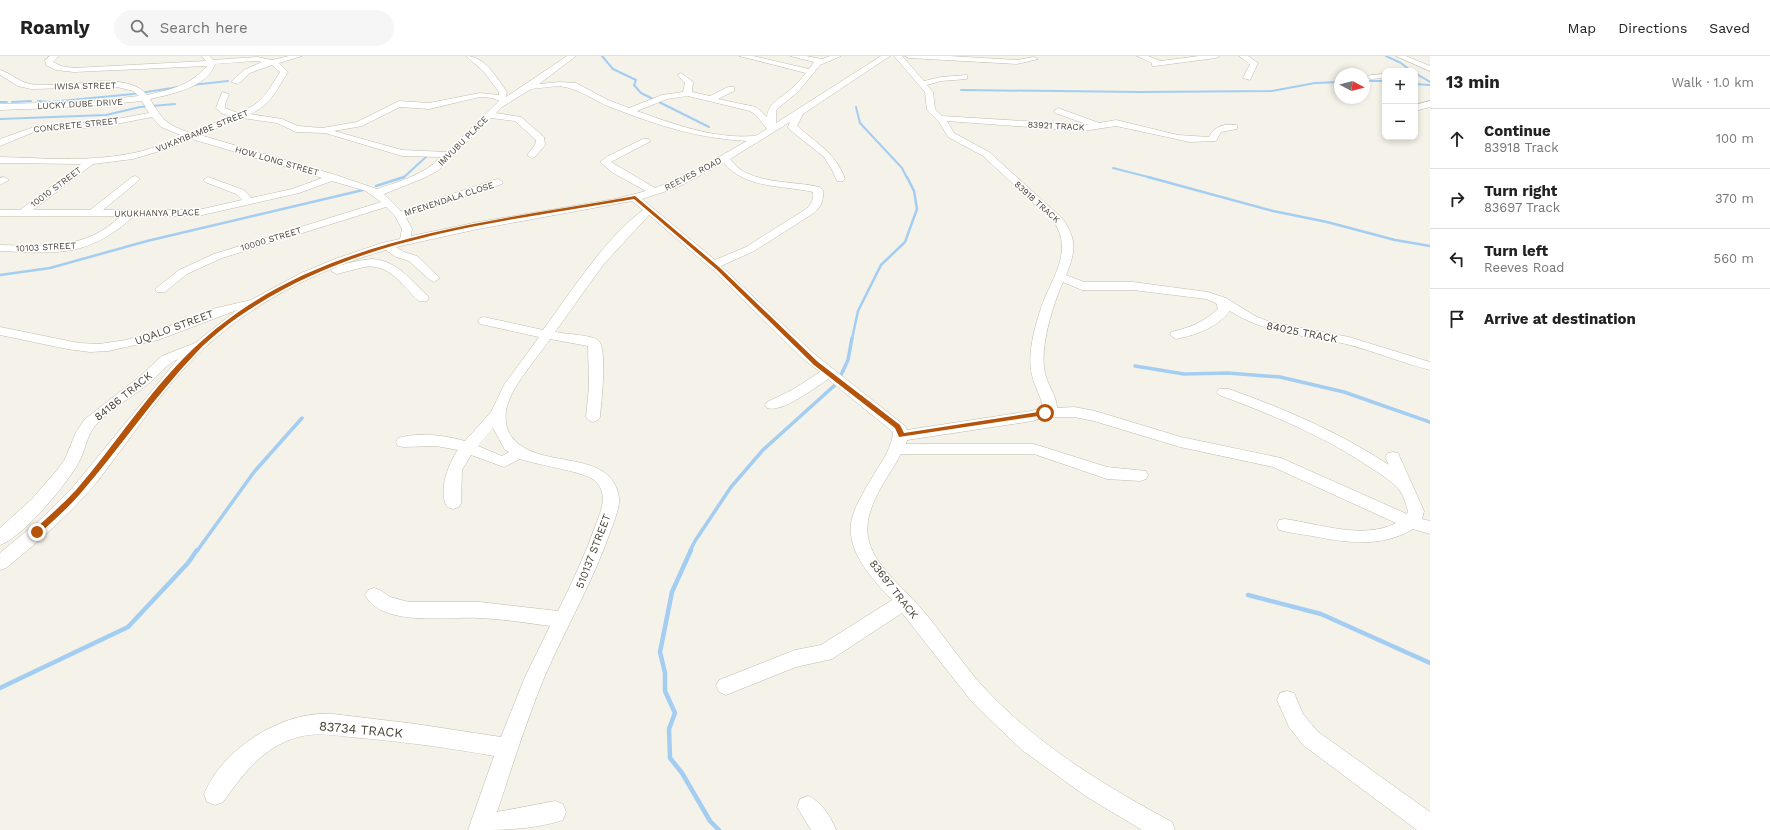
<!DOCTYPE html>
<meta charset="utf-8">
<style>
body{margin:0;font-family:"Work Sans",sans-serif;background:#f6f6f6;color:#222}
.controls{position:absolute;right:12px;top:12px;display:grid;overflow:hidden;border-radius:8px;box-shadow:0 2px 6px #0003}
.controls button{width:36px;height:36px;display:grid;place-items:center;padding:0;border:0;border-bottom:1px solid #e0e0e0;background:#fff;color:#222;font:20px sans-serif}
.compass{position:absolute;left:1334px;top:12px;width:36px;height:36px;border-radius:50%;background:#fff;box-shadow:0 2px 6px #0003;rotate:97deg}
.stop{position:absolute;width:12px;height:12px;margin:-9px;border:3px solid #b45309;border-radius:50%;background:#fff}
.stop.end{background:#b45309;border-color:#fff;box-shadow:0 1px 4px #0008}
.list{margin:0;padding:0;list-style:none}
h2{display:flex;justify-content:space-between;align-items:center;height:52px;margin:0;padding:0 16px;font-size:17px}
h2 small{font-size:13px;font-weight:400;color:#767676}
.list li{display:grid;grid-template-columns:26px 1fr auto;gap:12px;align-items:center;box-sizing:border-box;height:60px;padding:0 16px;border-top:1px solid #e0e0e0}
.list b{display:block;font-size:15px;white-space:nowrap}
.list p{margin:0;font-size:13px;white-space:nowrap;color:#767676}
.list em{font-size:13px;font-style:normal;color:#767676}
.icon{flex:none;width:22px;height:22px;fill:none;stroke:currentColor;stroke-width:2;stroke-linecap:round;stroke-linejoin:round}
.map{position:relative;flex:none;width:1430px;height:774px;overflow:hidden}
header{display:flex;align-items:center;gap:24px;box-sizing:border-box;height:56px;padding:0 20px;background:#fff;border-bottom:1px solid #e0e0e0}
header strong{font-size:19px}
nav{display:flex;gap:22px;margin-inline-start:auto;font-size:14px}
.search{width:280px;height:36px;background:#f6f6f6;display:flex;align-items:center;gap:10px;box-sizing:border-box;padding:0 14px;border-radius:22px;color:#767676;font-size:15px}
main{display:flex}
aside{flex:1;background:#fff}
.map>svg:first-child{display:block}
.lines{fill:none;stroke-linecap:round;stroke-linejoin:round}
.stream-far3{stroke:#a4cdf2;stroke-width:2}
.stream-far2{stroke:#a4cdf2;stroke-width:2.5}
.stream-far1{stroke:#a4cdf2;stroke-width:3.5}
.stream{stroke:#a4cdf2;stroke-width:4.5}
.minor-casing{stroke:#c1bbab;stroke-width:1}
.minor{fill:#fff;fill-rule:evenodd}
.route{fill:#b45309}
.labels{text-anchor:middle;stroke-width:3;stroke-linejoin:round;paint-order:stroke}
.far-street-label{font-size:9px;fill:#494337;stroke:#fff}
.street-label{font-size:11px;fill:#494337;stroke:#fff}
.near-street-label{font-size:13px;fill:#494337;stroke:#fff}
</style>
<header>
<strong>Roamly</strong>
<div class="search"><svg class="icon" aria-label="search" viewBox="0 0 24 24"><circle cx="10" cy="10" r="6"/><path d="M15 15l6 6"/></svg>Search here</div>
<nav><a>Map</a><a>Directions</a><a>Saved</a></nav>
</header>
<main>
<div class="map">
<svg width="1430" height="774" viewBox="0 0 1430 774">
<rect width="100%" height="100%" fill="#f5f2e9"/>
<g class="lines">
<path class="stream-far3" d="M 602,0 L 613,13 L 636,24 L 634,29 L 641,37 L 709,71
M 1386,0 L 1401,7 L 1411,15
M 1415,17 L 1430,26
M 1364,25 L 1385,25
M 1415,28 L 1430,29
M 192,29 L 228,25
M 961,34 L 1140,36 L 1272,35 L 1315,27 L 1340,26
M 38,45 L 50,46 L 133,38 L 179,31
M 0,46 L 7,46
M 12,46 L 31,45
M 856,51 L 860,67 L 902,112 L 907,122
M 0,63 L 106,59 L 140,51 L 175,48
M 1113,112 L 1152,122
M 403,122 L 427,100"/>
<path class="stream-far2" d="M 1148,121 L 1273,155 L 1327,166 L 1395,184 L 1430,190
M 376,130 L 404,121
M 0,219 L 50,212 L 147,185 L 363,134
M 852,283 L 858,255 L 881,209 L 905,186 L 917,153 L 914,135 L 907,121"/>
<path class="stream-far1" d="M 1135,310 L 1184,318 L 1228,317 L 1280,321 L 1344,336 L 1430,366
M 841,319 L 848,304 L 852,282
M 197,495 L 254,416 L 302,362
M 690,495 L 695,485 L 731,431 L 763,394 L 835,329"/>
<path class="stream" d="M 691,494 L 672,536 L 660,596 L 665,617 L 665,635 L 675,657 L 669,673 L 670,702 L 682,717 L 710,765 L 719,774
M 1248,539 L 1321,558 L 1430,607
M 0,632 L 128,571 L 188,507 L 197,494"/>
<g class="minor-casing">
<path id="minor" d="M 50,0 L 59,0 L 53,6 L 61,10 L 74,12 L 206,5 L 202,0 L 210,0 L 213,4 L 257,1 L 272,4 L 289,0 L 302,0 L 279,7 L 288,16 C 277,33 270,50 250,58 L 282,63 L 298,70 L 322,72 L 357,66 L 399,45 L 429,47 L 480,37 L 499,39 L 499,36 L 484,16 L 466,0 C 485,0 497,22 507,36 L 506,41 L 567,0 L 576,0 L 539,28 L 559,26 L 576,27 L 608,44 L 629,52 L 662,39 L 683,36 L 685,27 L 677,19 L 681,17 L 693,26 L 692,36 L 710,40 L 728,31 L 734,31 L 734,35 L 718,43 L 756,51 L 767,61 C 768,47 781,42 791,33 C 796,29 801,23 806,17 L 739,0 L 753,0 L 809,13 L 814,6 L 790,0 L 806,0 L 822,3 L 830,0 L 841,0 L 820,9 L 798,36 L 778,52 L 776,55 L 776,67 L 881,0 L 890,0 L 803,58 L 797,70 C 816,87 836,97 845,123 L 843,125 L 837,125 L 832,114 L 824,101 L 789,73 L 788,71 L 790,66 L 730,103 C 734,107 737,112 741,114 C 764,128 794,125 819,131 L 823,134 C 824,144 821,151 814,157 L 754,195 L 721,210 L 813,297 L 905,370 L 907,374 L 1031,355 L 1043,351 C 1041,340 1034,330 1032,319 C 1027,300 1034,274 1040,255 C 1049,225 1075,197 1054,166 L 983,100 L 948,81 L 939,66 L 927,54 L 925,36 L 894,0 L 902,0 L 924,25 L 941,21 L 967,19 L 967,23 L 941,25 L 927,29 L 933,36 L 935,53 L 942,60 L 1089,69 L 1055,57 L 1054,55 L 1058,52 L 1099,67 L 1116,64 L 1178,79 L 1209,81 C 1214,70 1226,67 1237,69 L 1237,73 L 1221,76 L 1216,85 L 1190,86 L 1116,70 L 1083,75 L 947,65 L 954,77 L 989,96 L 1062,162 C 1077,183 1076,195 1066,219 L 1084,226 L 1133,226 L 1208,236 L 1226,242 L 1255,260 L 1270,266 L 1349,281 L 1430,306 L 1430,314 C 1402,307 1374,295 1346,288 C 1305,279 1266,278 1230,255 C 1216,272 1196,279 1176,283 L 1170,279 L 1171,276 C 1189,272 1204,266 1218,253 L 1216,247 L 1206,243 L 1133,234 L 1082,234 L 1063,226 C 1053,249 1039,292 1045,317 C 1047,328 1057,340 1057,352 L 1074,351 L 1095,355 L 1181,381 L 1281,402 L 1407,458 L 1408,455 C 1406,449 1404,440 1400,435 C 1395,427 1382,419 1374,414 C 1326,381 1273,359 1219,339 L 1217,336 L 1219,333 L 1229,333 C 1285,353 1339,376 1389,409 L 1385,401 L 1388,397 L 1393,396 L 1398,397 L 1424,455 L 1422,463 L 1430,465 L 1430,478 L 1413,473 C 1381,492 1348,487 1312,480 C 1301,478 1290,477 1279,474 L 1277,469 L 1279,464 L 1285,463 C 1320,468 1363,484 1396,467 L 1273,411 L 1180,391 L 1094,365 L 1074,361 L 1043,361 L 1033,365 L 907,384 L 906,388 L 1034,388 L 1107,411 L 1146,415 L 1148,419 L 1146,423 L 1140,425 L 1107,423 L 1034,398 L 901,398 C 888,422 863,452 868,481 C 873,509 902,530 920,551 C 946,581 967,616 996,644 C 1047,695 1109,732 1172,766 L 1175,774 L 1142,774 L 1087,741 L 1022,694 L 972,646 L 902,557 L 832,603 L 796,611 L 726,639 L 719,636 L 716,630 L 719,624 L 795,594 L 821,589 L 892,544 C 874,525 847,497 851,467 C 854,449 867,431 876,415 C 884,403 892,390 893,376 L 828,323 C 815,332 782,357 767,352 L 765,349 L 767,346 L 792,334 L 820,316 L 803,303 L 713,214 L 649,159 L 603,209 L 555,276 C 565,278 591,279 598,284 C 608,292 601,348 600,361 L 598,364 L 593,366 L 588,364 L 586,361 L 589,331 L 588,290 L 550,283 C 537,303 510,331 506,355 C 505,363 506,373 511,380 C 536,416 613,390 619,442 C 620,451 615,462 612,471 C 594,524 566,571 544,622 C 526,666 512,711 497,756 L 555,745 L 563,748 L 566,756 L 563,764 C 533,774 499,774 468,774 L 494,700 C 450,692 406,686 361,682 C 336,680 314,674 289,684 C 259,696 241,721 223,746 L 215,749 L 207,746 L 204,738 C 223,692 283,654 333,658 L 416,668 L 501,681 L 525,621 L 550,570 C 527,567 504,563 480,562 C 450,560 382,572 365,539 L 368,534 L 374,532 L 380,534 L 390,541 L 409,546 L 480,546 L 558,555 C 572,527 585,499 596,468 C 599,461 603,450 603,442 C 602,434 600,429 594,424 C 582,415 537,409 520,403 L 504,411 L 471,399 L 462,414 L 461,447 L 459,451 L 453,453 L 447,451 C 438,435 448,408 458,394 L 436,390 L 403,391 L 398,390 L 396,386 L 398,382 C 419,376 444,379 465,385 L 491,356 L 504,329 L 539,281 L 480,268 L 478,265 L 480,262 L 484,261 L 543,274 C 570,237 606,181 643,154 L 632,145 L 478,173 L 396,191 L 404,196 L 417,200 L 440,222 L 434,226 L 430,224 L 409,205 L 396,201 L 386,194 C 316,214 247,249 195,301 C 158,339 129,385 96,427 C 70,458 38,486 6,512 L 0,514 L 0,497 L 41,463 L 73,431 L 178,303 C 166,308 158,320 148,328 C 132,341 108,355 95,370 C 87,379 85,395 79,406 C 68,427 22,482 0,489 L 0,472 L 32,443 L 57,414 L 65,403 L 76,376 L 85,363 L 139,321 L 162,300 L 195,287 L 237,254 L 158,284 L 108,295 L 90,296 L 67,293 L 0,279 L 0,271 L 79,287 L 99,288 L 126,284 L 157,275 L 212,253 L 251,244 L 301,217 L 335,203 L 382,187 L 400,183 L 402,173 L 395,160 L 386,151 L 222,202 L 187,218 L 165,236 L 157,236 L 155,233 L 179,214 L 214,198 L 381,146 L 366,135 L 332,125 L 299,137 L 198,160 L 134,160 C 89,201 58,198 0,195 L 0,189 C 47,190 85,194 121,160 L 0,160 L 0,154 L 20,154 L 81,108 L 0,107 L 0,101 C 42,102 87,106 128,98 C 147,95 166,87 183,80 L 161,71 L 152,61 L 106,70 L 34,76 L 0,90 L 0,83 L 34,71 L 106,65 L 149,57 L 142,45 L 80,51 L 0,54 L 0,48 L 80,46 L 139,40 L 133,35 L 117,31 L 31,33 L 18,30 L 0,19 L 0,14 C 11,17 19,26 30,28 C 61,34 125,12 147,39 C 172,33 189,30 207,10 L 74,16 L 56,14 L 46,9 L 45,4 ZM 257,5 L 262,6 L 244,14 L 231,26 L 238,28 L 250,17 L 272,9 L 280,16 C 266,38 263,47 238,57 L 225,52 L 225,48 L 229,38 L 222,36 L 216,52 L 221,57 L 230,60 L 191,77 C 167,69 163,65 150,43 C 171,38 207,32 215,8 ZM 559,30 C 579,32 592,44 610,51 C 657,69 695,82 747,85 L 687,119 L 655,132 L 611,106 L 651,85 L 649,83 L 643,83 L 608,100 L 600,106 L 613,117 L 646,135 L 615,143 L 478,166 L 411,180 L 412,173 L 405,160 L 502,128 L 503,126 L 498,123 L 494,124 L 401,155 L 384,138 L 424,122 L 439,114 L 491,62 L 515,65 L 536,84 L 535,89 L 527,99 L 532,102 L 535,101 L 545,89 L 544,81 L 521,61 L 496,57 L 502,51 L 531,33 ZM 688,40 L 750,55 L 756,59 L 767,73 C 763,75 758,80 753,80 C 714,83 673,68 637,55 L 667,43 ZM 480,41 L 493,42 L 499,45 L 447,96 L 402,94 L 334,75 L 362,70 L 400,51 L 429,53 ZM 242,62 L 277,67 L 296,76 L 325,77 L 402,100 L 441,101 C 424,119 400,125 377,133 L 336,119 L 200,79 ZM 192,83 L 322,122 L 292,133 L 251,142 L 244,134 L 208,121 L 203,124 L 205,126 L 236,138 L 242,144 L 198,154 L 103,154 L 138,125 L 140,123 L 135,120 L 132,121 L 90,154 L 33,154 L 93,108 L 133,103 L 170,92 ZM 724,107 C 745,133 782,129 813,136 C 814,142 812,148 806,153 L 746,191 L 715,204 L 642,143 L 676,132 ZM 493,372 L 505,394 L 509,396 L 502,400 L 478,390 Z
M 905,0 L 949,0 L 1017,4 L 1034,1 L 1038,3 L 1017,8 L 909,2 Z
M 1137,0 L 1148,0 L 1161,5 L 1199,0 L 1220,0 L 1216,2 L 1155,10 L 1152,10 L 1152,7 Z
M 1239,0 L 1248,0 L 1258,7 L 1250,24 L 1243,22 L 1250,8 Z
M 1396,0 L 1406,0 L 1430,10 L 1430,15 Z
M 1385,18 L 1385,22 L 1371,23 L 1367,21 L 1371,19 Z
M 1430,45 L 1430,51 L 1415,55 L 1415,49 Z
M 4,121 L 9,124 L 0,129 L 0,122 Z
M 372,203 C 398,205 409,223 427,239 L 429,242 L 427,245 L 419,245 C 401,229 390,207 364,211 C 355,213 346,216 337,218 L 331,215 C 337,208 362,204 372,203 Z
M 1287,635 L 1294,637 L 1303,658 L 1317,675 L 1430,756 L 1430,774 L 1417,774 L 1303,689 L 1289,671 L 1277,644 L 1280,637 Z
M 808,740 C 821,745 831,761 836,774 L 811,774 L 797,751 L 800,743 Z"/>
</g>
<use href="#minor" class="minor"/>
</g>
<path class="route" d="M 635,140 L 719,211 L 818,306 L 900,369 L 904,377 L 1045,355 L 1048,357 L 1045,359 L 899,381 L 895,372 L 814,309 L 716,213 L 634,143 C 504,166 368,178 255,250 C 234,263 213,279 196,297 C 154,341 120,392 80,438 C 68,452 53,465 39,478 L 34,478 L 34,474 C 48,461 63,448 76,434 C 116,388 149,335 193,293 C 311,180 482,168 635,140 Z"/>
<g class="labels">
<g class="far-street-label">
<text transform="translate(85 30) rotate(-1)" y="3">IWISA STREET</text>
<text transform="translate(80 48) rotate(-3)" y="3">LUCKY DUBE DRIVE</text>
<text transform="translate(76 69) rotate(-6)" y="3">CONCRETE STREET</text>
<text transform="translate(1056 70) rotate(3)" y="3">83921 TRACK</text>
<text transform="translate(202 75) rotate(-22)" y="3">VUKAYIBAMBE STREET</text>
<text transform="translate(463 85) rotate(-45)" y="3">IMVUBU PLACE</text>
<text transform="translate(277 105) rotate(16)" y="3">HOW LONG STREET</text>
<text transform="translate(693 118) rotate(-27)" y="3">REEVES ROAD</text>
<text transform="translate(56 131) rotate(-37)" y="3">10010 STREET</text>
<text transform="translate(449 143) rotate(-18)" y="3">MFENENDALA CLOSE</text>
<text transform="translate(1037 146) rotate(42)" y="3">83918 TRACK</text>
<text transform="translate(157 157) rotate(-1)" y="3">UKUKHANYA PLACE</text>
<text transform="translate(271 183) rotate(-17)" y="3">10000 STREET</text>
<text transform="translate(46 191) rotate(-3)" y="3">10103 STREET</text>
</g>
<g class="street-label">
<text transform="translate(174 271) rotate(-20)" y="4">UQALO STREET</text>
<text transform="translate(1302 276) rotate(11)" y="4">84025 TRACK</text>
<text transform="translate(123 340) rotate(-39)" y="4">84186 TRACK</text>
<text transform="translate(593 495) rotate(-69)" y="4">510137 STREET</text>
<text transform="translate(894 533) rotate(52)" y="4">83697 TRACK</text>
</g>
<g class="near-street-label">
<text transform="translate(361 673) rotate(5)" y="5">83734 TRACK</text>
</g>
</g>
</svg>
<div class="controls">
<button>+</button>
<button>−</button>
</div>
<svg class="compass" viewBox="-18 -18 36 36"><path d="M0-13l5 13h-10z" fill="#e53935"/><path d="M0 13l5-13h-10z" fill="#767676"/></svg>
<div class="stop" style="left:1045px;top:357px"></div>
<div class="stop end" style="left:37px;top:476px"></div>
</div>
<aside>
<h2>13 min<small>Walk · 1.0 km</small></h2>
<ul class="list">
<li><svg class="icon" aria-label="ahead" viewBox="0 0 24 24"><path d="M12 20V5M6 11l6-6 6 6"/></svg><div><b>Continue</b><p>83918 Track</p></div><em>100 m</em></li>
<li><svg class="icon" aria-label="right" viewBox="0 0 24 24"><path d="M7 20v-9h11M14 6l5 5-5 5"/></svg><div><b>Turn right</b><p>83697 Track</p></div><em>370 m</em></li>
<li><svg class="icon" aria-label="left" viewBox="0 0 24 24"><path d="M17 20v-9H6M10 6l-5 5 5 5"/></svg><div><b>Turn left</b><p>Reeves Road</p></div><em>560 m</em></li>
<li><svg class="icon" aria-label="arrive" viewBox="0 0 24 24"><path d="M6 21V4h12l-3 4 3 4H6"/></svg><div><b>Arrive at destination</b></div></li>
</ul>
</aside>
</main>
